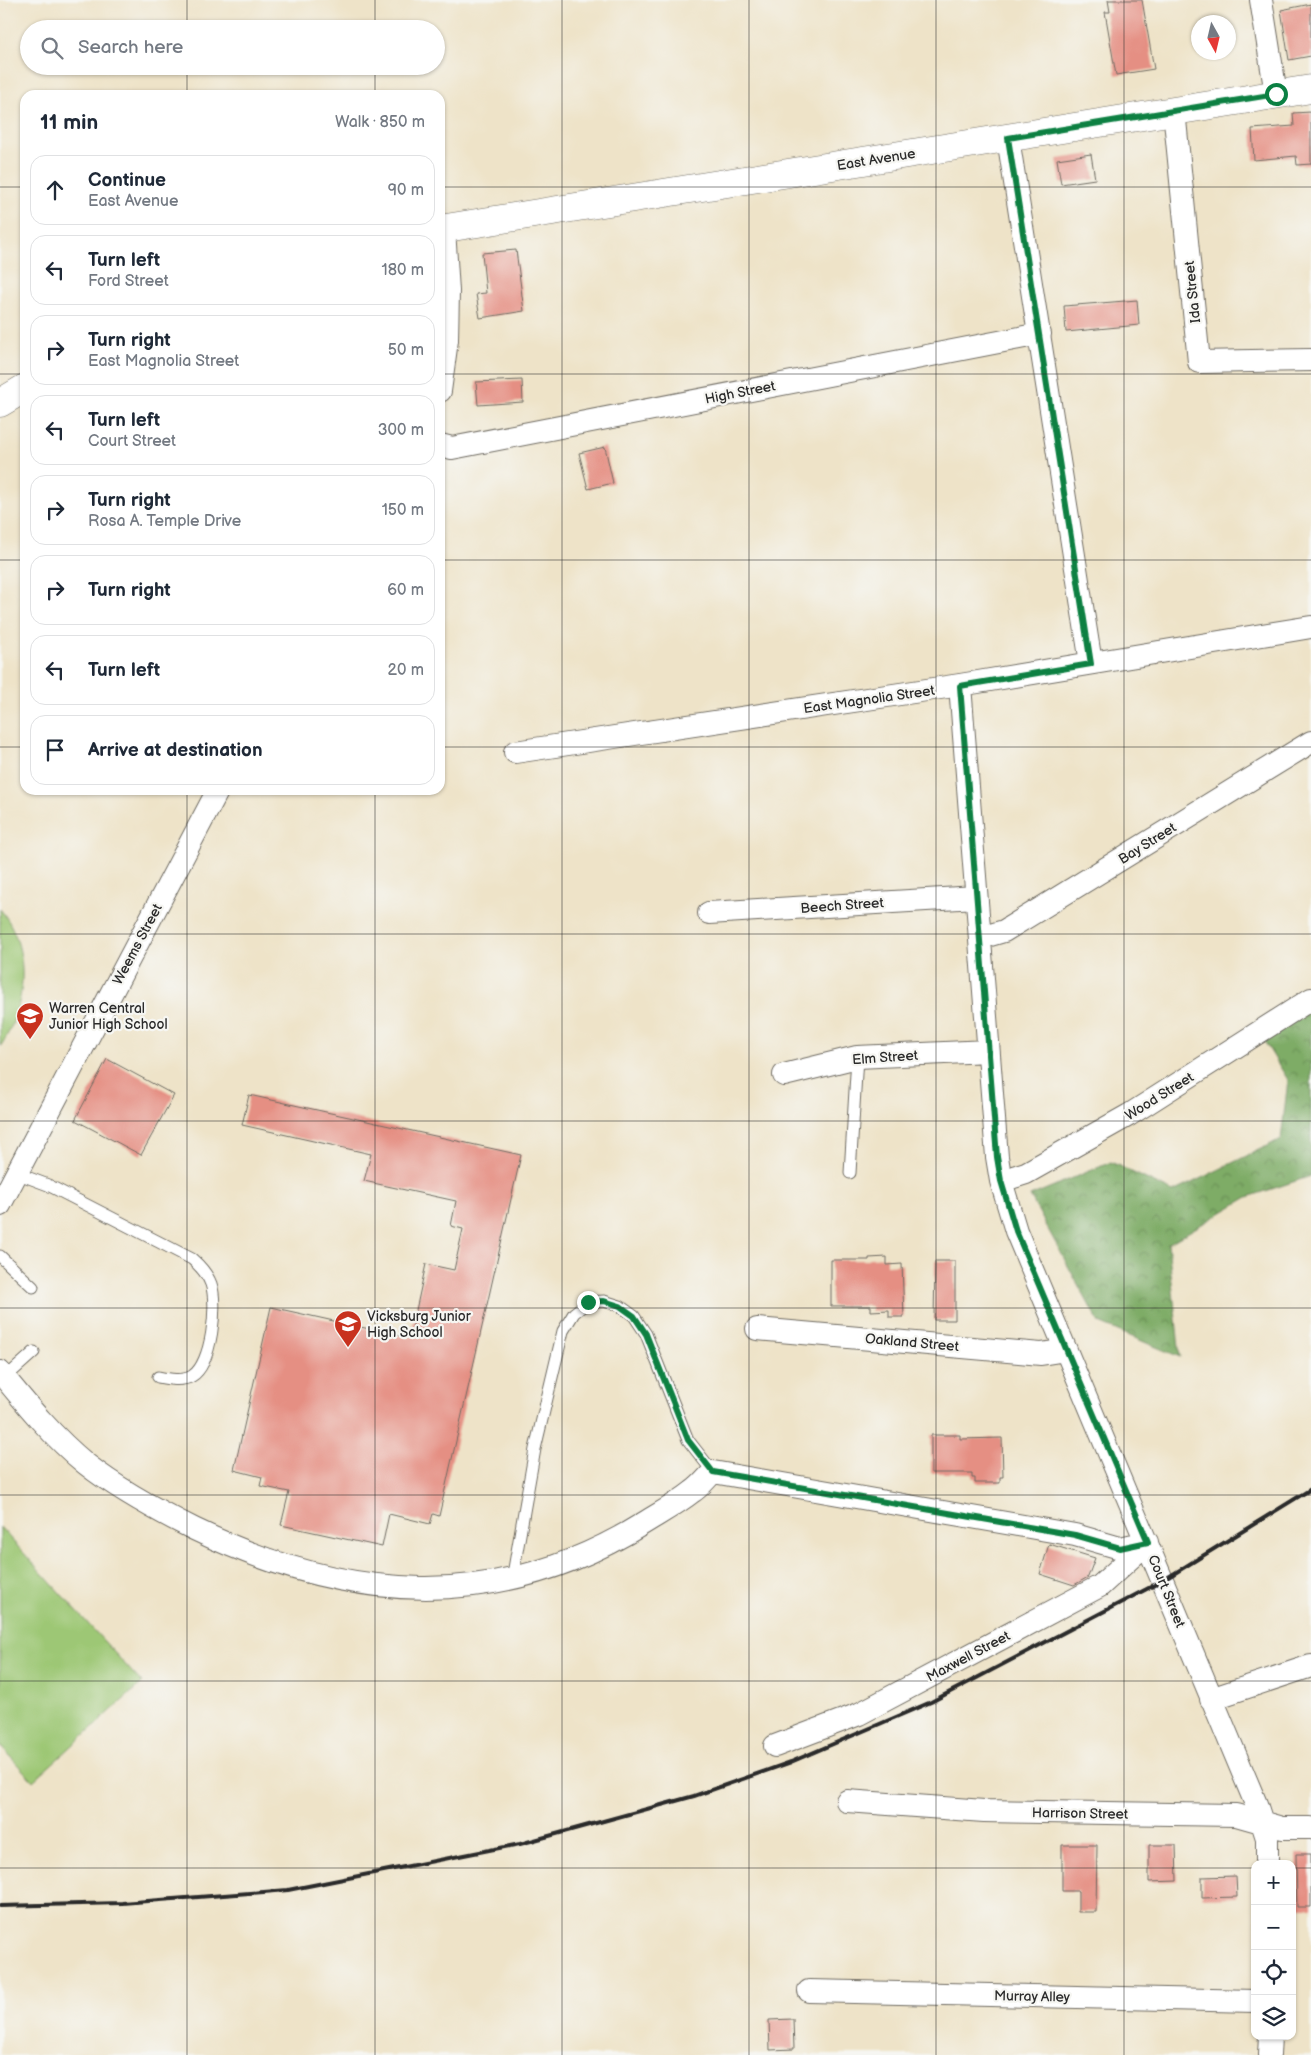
<!DOCTYPE html>
<meta charset="utf-8">
<style>
body{margin:0;font-family:"Balsamiq Sans",sans-serif;background:#f2f2f3;color:#1f2937}
.controls{position:absolute;right:15px;bottom:15px;display:grid;overflow:hidden;border-radius:10px;box-shadow:0 1px 4px #0004}
.controls button{width:45px;height:45px;display:grid;place-items:center;padding:0;border:0;border-bottom:1px solid #e0e1e3;background:#fff;color:#1f2937;font:25px sans-serif}
.compass{position:absolute;left:1191px;top:15px;width:45px;height:45px;border-radius:50%;background:#fff;box-shadow:0 1px 4px #0004;rotate:172deg}
.stop{position:absolute;width:15px;height:15px;margin:-11px;border:4px solid #0b8043;border-radius:50%;background:#fff}
.stop.end{background:#0b8043;border-color:#fff;box-shadow:0 1px 5px #0008}
.list{margin:0;padding:0;list-style:none}
h2{display:flex;justify-content:space-between;align-items:center;height:65px;margin:0;padding:0 20px;font-size:21px}
h2 small{font-size:16px;font-weight:400;color:#747a83}
.list li{display:grid;grid-template-columns:32px 1fr auto;gap:15px;align-items:center;box-sizing:border-box;height:70px;margin:0 10px 10px;padding:0 10px;border:1px solid #e0e1e3;border-radius:15px}
.list b{display:block;font-size:19px;white-space:nowrap}
.list p{margin:0;font-size:16px;white-space:nowrap;color:#747a83}
.list em{font-size:16px;font-style:normal;color:#747a83}
.icon{flex:none;width:28px;height:28px;fill:none;stroke:currentColor;stroke-width:2;stroke-linecap:round;stroke-linejoin:round}
.map{position:relative;flex:none;width:1311px;height:2055px;overflow:hidden}
.search{position:absolute;background:#fff;box-shadow:0 1px 4px #0004;left:20px;top:20px;width:425px;height:55px;display:flex;align-items:center;gap:12px;box-sizing:border-box;padding:0 18px;border-radius:28px;color:#747a83;font-size:19px}
.panel{position:absolute;background:#fff;box-shadow:0 1px 4px #0004;left:20px;top:90px;width:425px;height:705px;border-radius:15px}
.map>svg:first-child{display:block}
.forest{fill:url(#forest-crowns);stroke:#546c48}
.garden{fill:#9dc774;stroke:#647950}
.building{fill:#e58f83}
.lines{fill:none;stroke-linecap:round;stroke-linejoin:round}
.service-casing{stroke:#6f6b62;stroke-width:13}
.minor-casing{stroke:#6f6b62;stroke-width:24}
.tertiary-casing{stroke:#6f6b62;stroke-width:29}
.service{stroke:#fff;stroke-width:11}
.minor{stroke:#fff;stroke-width:22}
.tertiary{stroke:#fff;stroke-width:28}
.rail{stroke:#2b2b2b;stroke-width:4}
.route{stroke:#0b8043;stroke-width:6}
.grid{fill:none;stroke:#2b2b2b;stroke-width:1;stroke-opacity:0.55}
.labels{text-anchor:middle;stroke-width:4.5;stroke-linejoin:round;paint-order:stroke}
.street-label{font-size:14px;fill:#2b2b2b;stroke:#f6f6f2}
.poi-label{font-size:14px;fill:#2b2b2b;stroke:#f6f6f2;text-anchor:start}
</style>
<div class="map">
<svg width="1311" height="2055" viewBox="0 0 1311 2055">
<defs>
<pattern id="forest-crowns" width="20" height="18" patternUnits="userSpaceOnUse" patternTransform="scale(1.25)"><rect width="20" height="18" fill="#7eac66"/><path d="M2 6a3 3 0 1 1 6 0M12 15a3 3 0 1 1 6 0" fill="none" stroke="#678c54"/></pattern>
</defs>
<rect width="100%" height="100%" fill="#f6f6f2"/>
<filter id="ink" filterUnits="userSpaceOnUse"><feTurbulence type="fractalNoise" baseFrequency=".02" numOctaves="2"/><feDisplacementMap in="SourceGraphic" scale="10" xChannelSelector="R" yChannelSelector="G"/><feConvolveMatrix kernelMatrix="1 2 1 2 8 2 1 2 1" color-interpolation-filters="sRGB"/></filter>
<filter id="wash" filterUnits="userSpaceOnUse"><feTurbulence type="fractalNoise" baseFrequency=".0096" numOctaves="4" result="noise"/><feDisplacementMap in="SourceGraphic" scale="20" xChannelSelector="R" yChannelSelector="G"/><feGaussianBlur stdDeviation="1.12" result="paint"/><feColorMatrix in="noise" values="0 0 0 0 0 0 0 0 0 0 0 0 0 0 0 0 0 1.4 0 .05"/><feComposite in="paint" operator="in"/></filter>
<g filter="url(#wash)">
<rect width="100%" height="100%" fill="#eee3c8"/>
<path class="forest" d="M 1311,1006 L 1311,1176 L 1248,1197 L 1168,1244 L 1180,1357 L 1099,1323 L 1030,1196 L 1111,1162 L 1173,1192 L 1281,1139 L 1288,1080 L 1261,1036 Z"/>
<path class="garden" d="M 0,909 C 32,947 27,1008 0,1047 Z
M 0,1527 L 142,1683 L 33,1781 L 0,1746 Z"/>
<g id="blocks">
<path class="building" d="M 1108,0 L 1142,0 L 1154,69 L 1116,75 L 1105,12 L 1110,12 Z
M 1311,4 L 1311,56 L 1289,60 L 1281,10 Z
M 1311,112 L 1311,164 L 1297,165 L 1296,156 L 1254,160 L 1252,129 L 1294,126 L 1293,113 Z
M 1091,154 L 1095,179 L 1061,184 L 1057,159 Z
M 516,250 L 524,311 L 480,318 L 476,294 L 486,293 L 482,253 Z
M 1137,300 L 1139,325 L 1066,332 L 1064,306 Z
M 522,380 L 523,402 L 478,405 L 476,382 Z
M 605,447 L 613,483 L 588,489 L 579,453 Z
M 107,1059 L 174,1095 L 141,1155 L 75,1120 Z
M 249,1095 L 521,1155 L 439,1516 L 433,1514 L 430,1524 L 389,1514 L 382,1547 L 281,1525 L 289,1492 L 260,1486 L 262,1477 L 234,1470 L 271,1307 L 410,1338 L 426,1264 L 454,1270 L 463,1229 L 451,1226 L 456,1201 L 364,1181 L 371,1154 L 242,1125 Z
M 887,1257 L 887,1265 L 902,1264 L 904,1317 L 889,1317 L 889,1310 L 871,1311 L 871,1306 L 831,1306 L 831,1260 L 869,1260 L 869,1258 Z
M 935,1261 L 955,1261 L 955,1320 L 934,1320 Z
M 931,1435 L 960,1435 L 960,1439 L 1002,1438 L 1003,1477 L 1000,1477 L 1000,1483 L 975,1483 L 975,1478 L 972,1478 L 972,1473 L 931,1473 Z
M 1049,1544 L 1095,1558 L 1088,1577 L 1074,1585 L 1040,1574 Z
M 1062,1845 L 1097,1845 L 1096,1912 L 1078,1912 L 1078,1891 L 1062,1891 Z
M 1149,1845 L 1176,1845 L 1177,1881 L 1149,1882 Z
M 1296,1854 L 1311,1854 L 1311,1907 L 1297,1907 Z
M 1236,1876 L 1237,1897 L 1202,1898 L 1202,1877 Z
M 793,2019 L 794,2049 L 770,2050 L 769,2020 Z"/>
</g>
</g>
<g filter="url(#ink)">
<use href="#blocks" fill-opacity="0" stroke="#6f6b62" stroke-width="1"/>
<g class="lines">
<g class="service-casing">
<path id="service" d="M 16,1173 L 48,1185 L 192,1259 C 200,1266 207,1273 211,1284 C 218,1304 212,1364 192,1376 C 182,1382 168,1379 158,1377
M 850,1173 L 857,1057
M 0,1256 L 33,1287
M 5,1378 L 34,1352
M 512,1580 L 535,1449 L 563,1331 L 574,1313 L 588,1302 L 604,1301 L 620,1306 L 634,1316 L 646,1334 L 688,1440 L 713,1472"/>
</g>
<g class="minor-casing">
<path id="minor" d="M 1261,0 L 1276,94
M 1174,110 L 1199,362 L 1311,360
M 1008,138 L 1091,663
M 440,391 L 447,340 L 448,291 L 444,229
M 440,445 L 452,448 L 1040,334
M 960,685 L 997,1157 L 1001,1181 L 1016,1231 L 1256,1804 L 1267,1838 L 1267,1864
M 515,752 L 960,685 L 1311,627
M 709,913 L 976,897
M 980,938 L 1004,931 L 1311,742
M 784,1075 L 857,1057 L 988,1051
M 1001,1181 L 1026,1173 L 1129,1115 L 1311,999
M 0,1205 L 218,790
M 757,1329 L 1041,1354 L 1066,1350
M 0,1372 C 27,1405 53,1437 86,1464 C 119,1490 156,1510 194,1529 C 346,1602 497,1615 644,1523 C 660,1513 677,1504 692,1492 C 700,1487 706,1479 713,1472 L 1075,1535 L 1120,1548 L 1147,1542
M 1211,1699 L 1311,1666
M 775,1746 L 859,1714 L 1100,1586 L 1147,1543
M 847,1801 L 984,1811 L 1236,1815 L 1282,1828 L 1311,1828
M 809,1991 L 1255,2001
M 1269,2055 L 1270,2036"/>
</g>
<g class="tertiary-casing">
<path id="tertiary" d="M 440,229 L 1311,89
M 0,403 L 25,388"/>
</g>
<use href="#service" class="service"/>
<use href="#minor" class="minor"/>
<use href="#tertiary" class="tertiary"/>
<path class="rail" d="M 0,1906 L 122,1903 L 288,1890 L 520,1844 L 694,1796 L 791,1762 L 931,1702 L 1162,1581 L 1311,1489"/>
</g>
</g>
<g class="lines" filter="url(#ink)">
<path class="route" d="M 588,1302 L 604,1301 L 620,1306 L 634,1316 L 646,1334 L 688,1440 L 713,1472 L 1075,1535 L 1120,1548 L 1148,1542 L 1016,1231 L 1001,1181 L 997,1157 L 960,686 L 1091,664 L 1008,138 L 1276,94"/>
</g>
<path class="grid" d="M 187,0 L 187,29M 375,0 L 375,29M 562,0 L 562,2055M 749,0 L 749,2055M 936,0 L 936,2055M 1124,0 L 1124,2055M 187,66 L 187,95M 375,66 L 375,95M 0,187 L 25,187M 440,187 L 1311,187M 0,374 L 25,374M 440,374 L 1311,374M 0,560 L 25,560M 440,560 L 1311,560M 0,747 L 25,747M 440,747 L 1311,747M 187,790 L 187,2055M 375,790 L 375,2055M 0,934 L 1311,934M 0,1121 L 1311,1121M 0,1308 L 1311,1308M 0,1495 L 1311,1495M 0,1681 L 1311,1681M 0,1868 L 1255,1868M 1292,1868 L 1311,1868"/>
<defs>
<g id="school-pin" transform="scale(1.4375)"><path d="M0 17L-7.5 6A9.5 9.5 0 1 1 7.5 6Z" fill="#c8321e" stroke="#f6f6f2"/><path d="M0-5L7-2L0 1L-7-2ZM-4 1L0 2.5L4 1V4Q0 6-4 4Z" fill="#fff"/></g>
</defs>
<g fill-rule="evenodd">
<use href="#school-pin" x="30" y="1016"/>
<use href="#school-pin" x="348" y="1324"/>
</g>
<g class="labels">
<g class="street-label">
<text transform="translate(876 159) rotate(-9)" y="5">East Avenue</text>
<text transform="translate(1192 292) rotate(-96)" y="5">Ida Street</text>
<text transform="translate(740 392) rotate(-11)" y="5">High Street</text>
<text transform="translate(869 699) rotate(-8)" y="5">East Magnolia Street</text>
<text transform="translate(1147 843) rotate(-32)" y="5">Bay Street</text>
<text transform="translate(842 905) rotate(-4)" y="5">Beech Street</text>
<text transform="translate(137 944) rotate(-62)" y="5">Weems Street</text>
<text transform="translate(885 1057) rotate(-4)" y="5">Elm Street</text>
<text transform="translate(1159 1096) rotate(-32)" y="5">Wood Street</text>
<text transform="translate(912 1342) rotate(5)" y="5">Oakland Street</text>
<text transform="translate(1167 1591) rotate(68)" y="5">Court Street</text>
<text transform="translate(968 1656) rotate(-28)" y="5">Maxwell Street</text>
<text transform="translate(1080 1813) rotate(1)" y="5">Harrison Street</text>
<text transform="translate(1032 1996) rotate(1)" y="5">Murray Alley</text>
</g>
<g class="poi-label">
<text x="49" y="1013">Warren Central<tspan x="49" dy="16">Junior High School</tspan></text>
<text x="367" y="1321">Vicksburg Junior<tspan x="367" dy="16">High School</tspan></text>
</g>
</g>
</svg>
<div class="controls">
<button>+</button>
<button>−</button>
<button><svg class="icon" aria-label="locate" viewBox="0 0 24 24"><circle cx="12" cy="12" r="6"/><path d="M12 2v4M12 18v4M2 12h4M18 12h4"/></svg></button>
<button><svg class="icon" aria-label="layers" viewBox="0 0 24 24"><path d="M12 4l9 5-9 5-9-5zM3 14l9 5 9-5"/></svg></button>
</div>
<svg class="compass" viewBox="-18 -18 36 36"><path d="M0-13l5 13h-10z" fill="#e53935"/><path d="M0 13l5-13h-10z" fill="#747a83"/></svg>
<div class="stop" style="left:1276px;top:94px"></div>
<div class="stop end" style="left:588px;top:1302px"></div>
<div class="search"><svg class="icon" aria-label="search" viewBox="0 0 24 24"><circle cx="10" cy="10" r="6"/><path d="M15 15l6 6"/></svg>Search here</div>
<section class="panel">
<h2>11 min<small>Walk · 850 m</small></h2>
<ul class="list">
<li><svg class="icon" aria-label="ahead" viewBox="0 0 24 24"><path d="M12 20V5M6 11l6-6 6 6"/></svg><div><b>Continue</b><p>East Avenue</p></div><em>90 m</em></li>
<li><svg class="icon" aria-label="left" viewBox="0 0 24 24"><path d="M17 20v-9H6M10 6l-5 5 5 5"/></svg><div><b>Turn left</b><p>Ford Street</p></div><em>180 m</em></li>
<li><svg class="icon" aria-label="right" viewBox="0 0 24 24"><path d="M7 20v-9h11M14 6l5 5-5 5"/></svg><div><b>Turn right</b><p>East Magnolia Street</p></div><em>50 m</em></li>
<li><svg class="icon" aria-label="left" viewBox="0 0 24 24"><path d="M17 20v-9H6M10 6l-5 5 5 5"/></svg><div><b>Turn left</b><p>Court Street</p></div><em>300 m</em></li>
<li><svg class="icon" aria-label="right" viewBox="0 0 24 24"><path d="M7 20v-9h11M14 6l5 5-5 5"/></svg><div><b>Turn right</b><p>Rosa A. Temple Drive</p></div><em>150 m</em></li>
<li><svg class="icon" aria-label="right" viewBox="0 0 24 24"><path d="M7 20v-9h11M14 6l5 5-5 5"/></svg><div><b>Turn right</b></div><em>60 m</em></li>
<li><svg class="icon" aria-label="left" viewBox="0 0 24 24"><path d="M17 20v-9H6M10 6l-5 5 5 5"/></svg><div><b>Turn left</b></div><em>20 m</em></li>
<li><svg class="icon" aria-label="arrive" viewBox="0 0 24 24"><path d="M6 21V4h12l-3 4 3 4H6"/></svg><div><b>Arrive at destination</b></div></li>
</ul>
</section>
</div>
